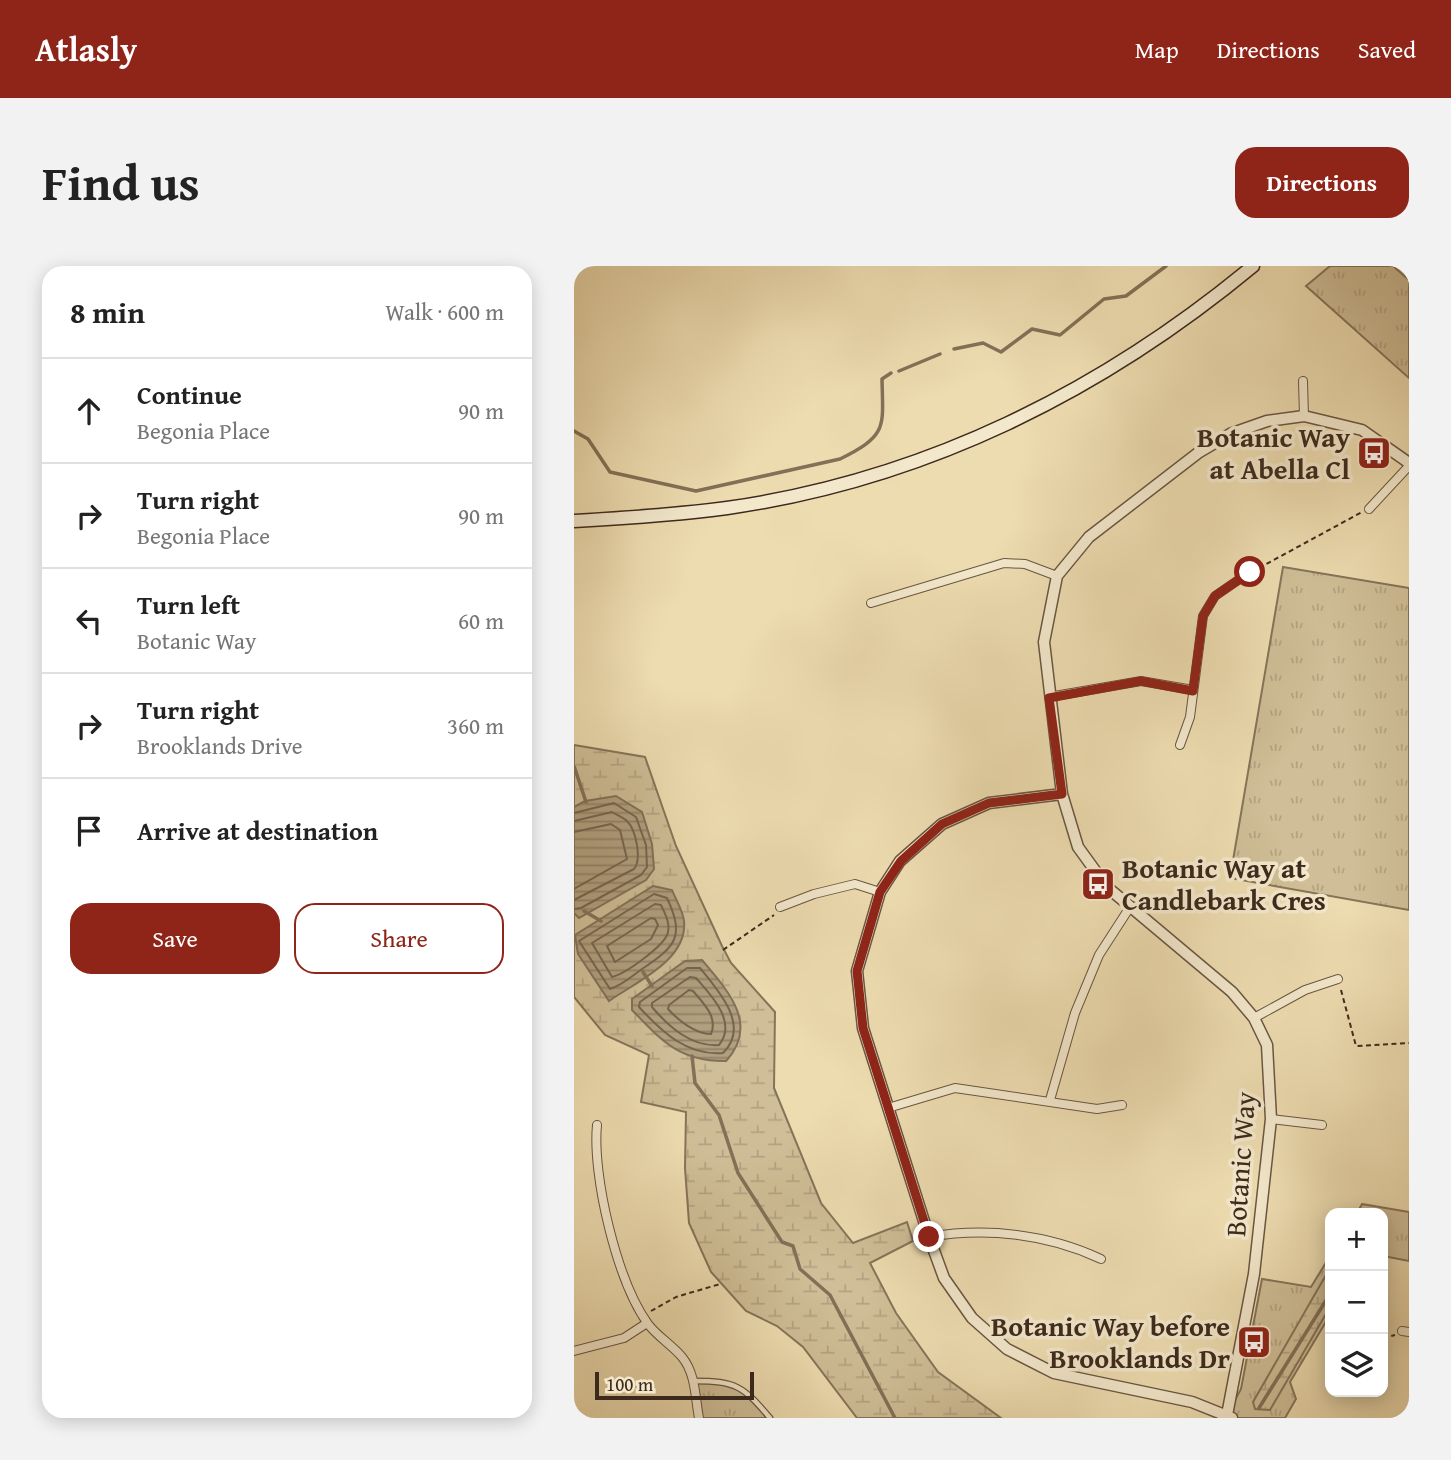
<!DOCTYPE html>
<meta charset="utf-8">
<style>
body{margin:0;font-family:"Gentium Book Plus",serif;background:#f2f2f2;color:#222}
.controls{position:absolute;right:21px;bottom:21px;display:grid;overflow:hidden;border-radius:14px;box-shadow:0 4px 18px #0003}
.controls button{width:63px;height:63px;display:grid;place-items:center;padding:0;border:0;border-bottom:2px solid #e0e0e0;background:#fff;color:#222;font:35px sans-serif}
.scale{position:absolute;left:21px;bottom:18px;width:159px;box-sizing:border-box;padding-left:7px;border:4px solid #3d2a1d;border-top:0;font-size:19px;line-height:24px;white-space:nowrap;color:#3d2a1d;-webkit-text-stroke:5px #f3e8cc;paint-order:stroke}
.stop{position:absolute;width:21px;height:21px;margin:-16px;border:5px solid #8f2418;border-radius:50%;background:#fff}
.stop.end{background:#8f2418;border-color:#fff;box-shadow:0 2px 7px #0008}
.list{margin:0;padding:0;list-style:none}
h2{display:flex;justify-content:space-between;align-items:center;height:91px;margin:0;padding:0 28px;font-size:30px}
h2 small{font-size:23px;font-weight:400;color:#767676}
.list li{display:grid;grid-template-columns:46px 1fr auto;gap:21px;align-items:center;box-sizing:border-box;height:105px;padding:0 28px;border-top:2px solid #e0e0e0}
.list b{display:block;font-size:26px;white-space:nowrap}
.list p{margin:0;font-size:23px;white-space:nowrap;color:#767676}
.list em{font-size:23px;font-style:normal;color:#767676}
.actions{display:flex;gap:14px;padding:21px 28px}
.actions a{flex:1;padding:16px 0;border:2px solid #8f2418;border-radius:21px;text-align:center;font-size:24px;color:#8f2418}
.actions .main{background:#8f2418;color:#fff}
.icon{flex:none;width:38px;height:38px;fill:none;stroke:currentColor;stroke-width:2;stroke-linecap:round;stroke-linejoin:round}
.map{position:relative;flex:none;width:835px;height:1152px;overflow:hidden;border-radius:21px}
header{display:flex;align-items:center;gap:42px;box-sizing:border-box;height:98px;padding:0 35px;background:#8f2418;color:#fff}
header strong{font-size:33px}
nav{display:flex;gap:38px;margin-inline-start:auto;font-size:24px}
.intro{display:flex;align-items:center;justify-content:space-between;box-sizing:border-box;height:168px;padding:0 42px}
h1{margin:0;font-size:49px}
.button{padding:18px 32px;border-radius:21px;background:#8f2418;color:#fff;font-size:24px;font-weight:700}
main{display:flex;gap:42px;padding:0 42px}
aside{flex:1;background:#fff;border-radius:21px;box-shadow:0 4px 18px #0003}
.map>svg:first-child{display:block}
.grass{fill:url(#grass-tufts);stroke:#86745a;stroke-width:2}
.wetland{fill:url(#wetland-marsh);stroke:#86745a;stroke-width:2}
.water{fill:url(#water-rules);stroke:#837057;stroke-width:2}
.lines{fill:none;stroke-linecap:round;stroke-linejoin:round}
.shore{stroke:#77644e;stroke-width:2}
.stream{stroke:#837057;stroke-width:3.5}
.service-casing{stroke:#695642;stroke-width:7}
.minor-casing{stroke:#695642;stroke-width:10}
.tertiary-casing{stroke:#695642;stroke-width:13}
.secondary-casing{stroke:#3d2a1d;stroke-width:15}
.path{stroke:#3d2a1d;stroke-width:2;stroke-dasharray:5 3.5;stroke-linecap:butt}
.service{stroke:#f3e8cc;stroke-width:4.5}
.minor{stroke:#f3e8cc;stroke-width:8}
.tertiary{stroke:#f3e8cc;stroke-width:10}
.secondary{stroke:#f3e8cc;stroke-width:12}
.route{stroke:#8f2418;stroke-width:9}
.labels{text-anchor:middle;stroke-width:7;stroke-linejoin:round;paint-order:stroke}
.poi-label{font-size:28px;font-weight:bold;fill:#3d2a1d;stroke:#f3e8cc;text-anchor:end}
.street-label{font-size:28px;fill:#3d2a1d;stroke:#f3e8cc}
</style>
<header>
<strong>Atlasly</strong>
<nav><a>Map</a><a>Directions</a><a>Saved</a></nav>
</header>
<div class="intro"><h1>Find us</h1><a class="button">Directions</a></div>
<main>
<aside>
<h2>8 min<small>Walk · 600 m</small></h2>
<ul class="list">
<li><svg class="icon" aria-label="ahead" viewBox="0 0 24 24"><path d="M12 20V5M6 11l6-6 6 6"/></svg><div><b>Continue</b><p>Begonia Place</p></div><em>90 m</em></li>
<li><svg class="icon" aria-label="right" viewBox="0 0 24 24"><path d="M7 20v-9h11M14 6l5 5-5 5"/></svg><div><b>Turn right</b><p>Begonia Place</p></div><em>90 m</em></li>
<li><svg class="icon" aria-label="left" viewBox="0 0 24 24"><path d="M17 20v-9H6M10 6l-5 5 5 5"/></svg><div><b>Turn left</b><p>Botanic Way</p></div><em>60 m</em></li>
<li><svg class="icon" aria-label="right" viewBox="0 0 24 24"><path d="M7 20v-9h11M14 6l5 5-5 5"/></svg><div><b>Turn right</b><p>Brooklands Drive</p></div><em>360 m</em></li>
<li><svg class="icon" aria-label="arrive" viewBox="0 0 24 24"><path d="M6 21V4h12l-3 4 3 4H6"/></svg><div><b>Arrive at destination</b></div></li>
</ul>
<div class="actions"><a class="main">Save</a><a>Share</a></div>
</aside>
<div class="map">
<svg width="835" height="1152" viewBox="0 0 835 1152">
<defs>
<pattern id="grass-tufts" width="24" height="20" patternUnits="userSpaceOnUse" patternTransform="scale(1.75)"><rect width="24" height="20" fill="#cfbe97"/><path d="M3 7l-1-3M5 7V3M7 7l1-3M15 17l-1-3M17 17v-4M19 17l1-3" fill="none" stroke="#b3a382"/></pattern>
<pattern id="wetland-marsh" width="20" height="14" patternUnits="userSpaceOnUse" patternTransform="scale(1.75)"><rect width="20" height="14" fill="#cfbe97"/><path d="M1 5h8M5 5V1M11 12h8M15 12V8" fill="none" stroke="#b3a382"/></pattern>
<pattern id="water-rules" width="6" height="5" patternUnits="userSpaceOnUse" patternTransform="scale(1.75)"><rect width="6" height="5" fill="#b19f7e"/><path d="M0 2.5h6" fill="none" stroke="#918267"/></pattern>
</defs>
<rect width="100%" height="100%" fill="#eddcb0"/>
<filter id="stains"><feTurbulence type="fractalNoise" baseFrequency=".00286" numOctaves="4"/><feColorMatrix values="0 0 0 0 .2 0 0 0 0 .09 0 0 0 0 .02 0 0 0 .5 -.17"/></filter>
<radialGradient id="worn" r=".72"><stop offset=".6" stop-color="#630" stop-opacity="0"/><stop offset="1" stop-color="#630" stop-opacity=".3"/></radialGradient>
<path class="grass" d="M 756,0 L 819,0 L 835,14 L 835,112 L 732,20 Z
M 709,301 L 835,322 L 835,644 L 656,612 Z
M 788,938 L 835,946 L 835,995 L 809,990 L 809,947 L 783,947 Z
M 756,990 L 756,1049 L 716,1116 L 722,1133 L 711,1152 L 646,1152 L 653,1149 L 667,1123 L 688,1013 L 737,1021 Z
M 120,1115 C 162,1115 169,1120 196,1152 L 125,1152 Z"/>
<path class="wetland" d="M 0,479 L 71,491 L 102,580 L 148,680 L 157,697 L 201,746 L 200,822 L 247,937 L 279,977 L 333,956 L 339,975 L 296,997 L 322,1047 L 364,1106 L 427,1152 L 283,1152 L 229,1081 L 203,1060 L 172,1045 L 137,1006 L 115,957 L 111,902 L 112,846 L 67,836 L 75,789 L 31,769 L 0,731 Z
M 756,1002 L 756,1041 L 696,1144 L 681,1143 L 679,1136 Z"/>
<path class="water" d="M 42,530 L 68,546 L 78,578 L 80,603 L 72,614 L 5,652 L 0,647 L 0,541 L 11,535 Z
M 79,620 L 98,624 C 102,634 109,645 110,655 C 114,694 62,716 35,735 L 4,688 L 1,669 Z
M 128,694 C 153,724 186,758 152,795 C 106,796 88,775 58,744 L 58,733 L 111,695 Z"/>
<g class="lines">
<path class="shore" d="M 0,547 L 40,537 L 62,551 L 72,579 L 73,601 L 67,609 L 7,642 L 0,643
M 0,555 L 38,546 C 43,549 49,551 53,555 C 62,564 68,593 60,603 L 0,634
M 0,566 L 37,558 L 46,564 L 53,593 L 0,623
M 80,628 L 93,632 C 111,671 102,680 68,703 C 58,710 47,720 36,723 L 5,675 Z
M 81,638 L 87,639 C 91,648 96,656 94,666 C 92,679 51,708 38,711 L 18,677 Z
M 77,652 L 81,653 L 84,659 L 77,673 L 41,696 L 33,680 Z
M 113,702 L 126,702 C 144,724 177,760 149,787 C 113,790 88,766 65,741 L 66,736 Z
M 116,711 L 122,712 C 136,728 164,756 145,779 C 117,781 95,761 78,741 L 78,737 Z
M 115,724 L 119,725 C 130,738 144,751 137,768 C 121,768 104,754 94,743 L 95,739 Z"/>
<path class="stream" d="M 380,83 L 409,77 L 427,86 L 458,63 L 486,69 L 530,33 L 552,30 L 592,0
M 325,105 L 366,88
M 0,165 L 14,173 L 36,206 L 122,225 L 266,193 C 314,169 309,162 308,113 L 317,107
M 0,500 L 12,536
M 10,645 L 27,655
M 69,706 L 78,720
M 118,790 L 121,817 L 145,849 L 164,907 L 208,976 L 219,980 L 226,1003 L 256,1029 L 321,1152
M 685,1142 L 756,1028"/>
<g class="service-casing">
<path id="service" d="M 120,1115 C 162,1115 169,1120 196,1152"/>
</g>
<g class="minor-casing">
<path id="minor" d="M 729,115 L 730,150
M 795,243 L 835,200
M 297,337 L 430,297 L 451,298 L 483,310
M 475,431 L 567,415 L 619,424
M 606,479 L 616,451 L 629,350 L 641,330 L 676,306
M 206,641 L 240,628 L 281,618 L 306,626
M 680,752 L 731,724 L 764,713
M 476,834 L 501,747 L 525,689 L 556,641
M 314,842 L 381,822 L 523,843 L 548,839
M 697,853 L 748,859
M 23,859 C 18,910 43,1015 74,1058 C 83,1070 98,1079 108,1091 C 122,1108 121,1132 125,1152
M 355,971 C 412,961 474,968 527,993
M 828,1065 L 835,1066
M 0,1085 L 50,1072 L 73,1057"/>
</g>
<g class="tertiary-casing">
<path id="tertiary" d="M 488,528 L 415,537 L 368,558 L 326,595 L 306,626 L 283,705 L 289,762 L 355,971 L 370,1012 L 398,1052 L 433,1083 L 480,1107 L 618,1136 L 658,1152
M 653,1149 L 680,1008 L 697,853 L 693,779 L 680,752 L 658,726 L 533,621 L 504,581 L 488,528 L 470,376 L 483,310 L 515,271 L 624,187 L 656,168 L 693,155 L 730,150 L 788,164 L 835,197"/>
</g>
<g class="secondary-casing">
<path id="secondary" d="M 0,255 C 51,252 102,249 153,242 C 350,214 527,126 679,0"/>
</g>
<path class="path" d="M 685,302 L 788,246
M 149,684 L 200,649
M 767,724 L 782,780 L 835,777
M 77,1045 L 102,1031 L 146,1018
M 753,1054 L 756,1055
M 809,1072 L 821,1069"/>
<use href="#service" class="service"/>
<use href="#minor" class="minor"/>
<use href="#tertiary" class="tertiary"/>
<use href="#secondary" class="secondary"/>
</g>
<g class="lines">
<path class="route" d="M 355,971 L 289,762 L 283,705 L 306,626 L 327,595 L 368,558 L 415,537 L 488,528 L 475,432 L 567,415 L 619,425 L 629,350 L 641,330 L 676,306"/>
</g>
<defs>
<g id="bus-square" transform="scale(1.75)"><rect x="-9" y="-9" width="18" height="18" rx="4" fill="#8f2418" stroke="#f3e8cc"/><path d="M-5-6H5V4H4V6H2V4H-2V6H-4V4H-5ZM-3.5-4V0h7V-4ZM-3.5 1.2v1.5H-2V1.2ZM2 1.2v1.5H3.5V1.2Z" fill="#fff"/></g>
</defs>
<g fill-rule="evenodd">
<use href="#bus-square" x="800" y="187"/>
<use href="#bus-square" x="524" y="618"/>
<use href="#bus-square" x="680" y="1076"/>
</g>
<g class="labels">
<g class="poi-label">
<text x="776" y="181">Botanic Way<tspan x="776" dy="32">at Abella Cl</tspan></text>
<text x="548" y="612" text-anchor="start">Botanic Way at<tspan x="548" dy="32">Candlebark Cres</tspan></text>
<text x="656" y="1070">Botanic Way before<tspan x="656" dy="32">Brooklands Dr</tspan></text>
</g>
<g class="street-label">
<text transform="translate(666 898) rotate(-86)" y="10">Botanic Way</text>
</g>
</g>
<rect width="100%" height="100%" filter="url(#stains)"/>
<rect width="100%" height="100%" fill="url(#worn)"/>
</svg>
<div class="controls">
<button>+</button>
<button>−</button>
<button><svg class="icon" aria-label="layers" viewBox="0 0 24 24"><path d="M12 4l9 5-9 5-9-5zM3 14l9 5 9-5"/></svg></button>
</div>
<div class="scale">100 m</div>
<div class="stop" style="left:676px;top:306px"></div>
<div class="stop end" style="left:355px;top:971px"></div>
</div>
</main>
